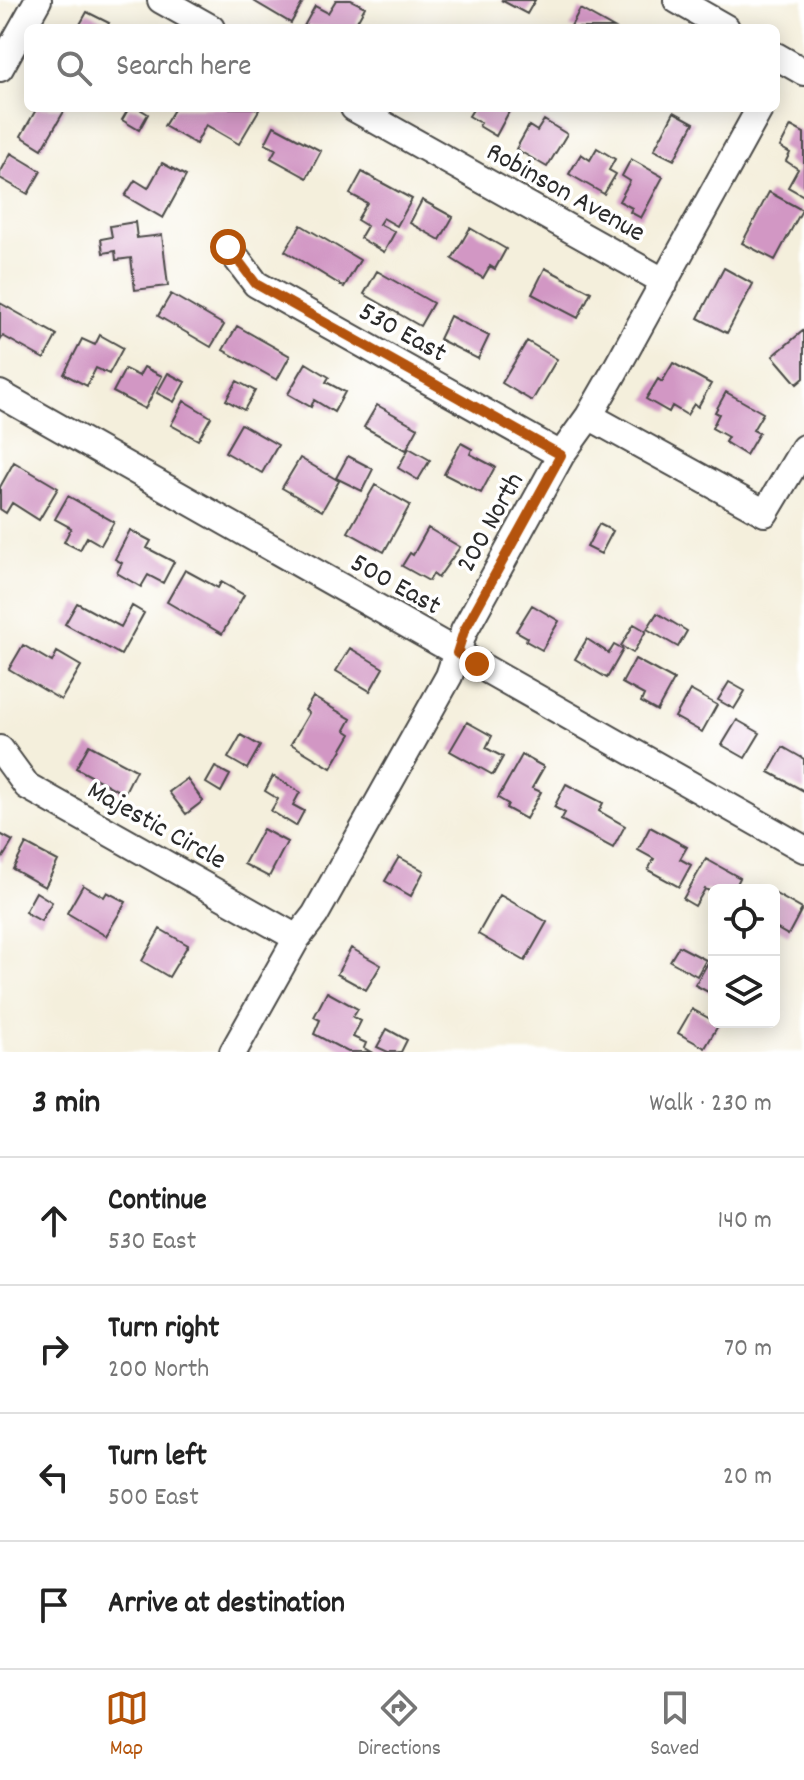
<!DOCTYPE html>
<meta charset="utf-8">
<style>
body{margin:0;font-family:Dekko,sans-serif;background:#f6f6f6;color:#222}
.controls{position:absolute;right:24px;bottom:24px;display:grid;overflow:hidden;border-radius:12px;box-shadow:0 4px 20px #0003}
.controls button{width:72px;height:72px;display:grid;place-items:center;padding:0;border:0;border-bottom:2px solid #e0e0e0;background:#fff;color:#222;font:40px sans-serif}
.stop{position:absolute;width:24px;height:24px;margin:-18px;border:6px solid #b45309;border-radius:50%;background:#fff}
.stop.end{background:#b45309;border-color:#fff;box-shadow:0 2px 8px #0008}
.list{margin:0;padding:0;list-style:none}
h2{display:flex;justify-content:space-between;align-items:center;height:104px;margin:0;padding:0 32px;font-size:34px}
h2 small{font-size:26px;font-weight:400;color:#767676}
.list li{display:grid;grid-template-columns:52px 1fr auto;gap:24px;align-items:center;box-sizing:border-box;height:128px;padding:0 32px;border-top:2px solid #e0e0e0}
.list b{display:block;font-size:30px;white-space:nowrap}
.list p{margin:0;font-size:26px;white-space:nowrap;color:#767676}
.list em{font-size:26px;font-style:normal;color:#767676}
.icon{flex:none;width:44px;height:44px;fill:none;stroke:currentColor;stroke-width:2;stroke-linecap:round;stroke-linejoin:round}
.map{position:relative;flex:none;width:804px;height:1052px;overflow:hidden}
.search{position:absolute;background:#fff;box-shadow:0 4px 20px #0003;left:24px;right:24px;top:24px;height:88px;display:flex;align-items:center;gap:20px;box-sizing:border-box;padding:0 28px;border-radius:12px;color:#767676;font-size:30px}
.sheet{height:616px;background:#fff}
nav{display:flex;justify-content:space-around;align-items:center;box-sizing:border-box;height:112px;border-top:2px solid #e0e0e0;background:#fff;font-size:22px;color:#767676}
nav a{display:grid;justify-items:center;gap:4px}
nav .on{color:#b45309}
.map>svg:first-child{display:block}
.building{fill:#d297c4}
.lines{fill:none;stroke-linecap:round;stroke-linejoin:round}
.minor-casing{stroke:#494846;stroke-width:30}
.minor{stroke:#fff;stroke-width:26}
.route{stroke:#b45309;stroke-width:10}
.labels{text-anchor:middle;stroke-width:7;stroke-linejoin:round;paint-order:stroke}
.street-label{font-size:28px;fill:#2b2b2b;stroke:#fff}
</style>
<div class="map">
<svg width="804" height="1052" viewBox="0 0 804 1052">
<rect width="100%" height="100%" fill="#fff"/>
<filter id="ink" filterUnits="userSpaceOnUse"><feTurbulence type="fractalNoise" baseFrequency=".0125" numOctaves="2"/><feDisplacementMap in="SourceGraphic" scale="16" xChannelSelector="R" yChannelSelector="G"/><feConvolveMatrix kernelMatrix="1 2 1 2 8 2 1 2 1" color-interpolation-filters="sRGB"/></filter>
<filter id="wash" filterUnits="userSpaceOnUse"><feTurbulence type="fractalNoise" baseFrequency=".006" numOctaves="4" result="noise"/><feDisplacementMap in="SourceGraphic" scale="32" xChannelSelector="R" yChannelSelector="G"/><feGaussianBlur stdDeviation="1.8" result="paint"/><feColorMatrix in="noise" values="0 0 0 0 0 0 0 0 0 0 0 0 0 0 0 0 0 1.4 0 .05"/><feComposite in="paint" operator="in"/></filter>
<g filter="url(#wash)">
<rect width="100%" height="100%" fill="#f4efdc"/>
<g id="blocks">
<path class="building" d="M 252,0 L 304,0 L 291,23 Z
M 336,0 L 351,0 L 365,7 L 356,23 L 366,28 L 304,26 L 315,6 L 328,13 Z
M 501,0 L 535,0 L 527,14 Z
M 580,9 L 614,28 L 570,28 Z
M 87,12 L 109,23 L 106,28 L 78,28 Z
M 37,108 L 66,108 L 42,149 L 21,136 Z
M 129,108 L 138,108 L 148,114 L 139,130 L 122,120 Z
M 175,108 L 255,108 L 259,110 L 239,144 L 206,125 L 196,144 L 164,126 Z
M 474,108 L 511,108 L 496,136 L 479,126 L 481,123 L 469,116 Z
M 674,112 L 694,123 L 674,160 L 654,150 Z
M 544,120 L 567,134 L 547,167 L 516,149 L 529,126 L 537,131 Z
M 274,126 L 321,151 L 307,178 L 271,158 L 276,149 L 265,144 Z
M 791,126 L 804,133 L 804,196 L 788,187 L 798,169 L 786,161 L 790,153 L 780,147 Z
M 597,148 L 615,159 L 609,170 L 616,174 L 604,194 L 569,174 L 581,154 L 590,160 Z
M 11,153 L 41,171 L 28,194 L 0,178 L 0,173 Z
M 631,159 L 663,177 L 641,218 L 630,212 L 632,208 L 619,201 L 630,181 L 622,176 Z
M 162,163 L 186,176 L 163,218 L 125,196 L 135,180 L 148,188 Z
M 362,172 L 412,199 L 397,226 L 383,218 L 379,224 L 395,232 L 384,252 L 360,238 L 367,226 L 357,220 L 367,203 L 350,194 Z
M 769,192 L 802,210 L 775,260 L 742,243 Z
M 422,200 L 453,217 L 440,240 L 410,223 Z
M 135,222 L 137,238 L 162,235 L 168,286 L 135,290 L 131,258 L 116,260 L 115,251 L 103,253 L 101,239 L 112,237 L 110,226 Z
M 301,225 L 360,260 L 344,287 L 285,251 Z
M 470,228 L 506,249 L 495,269 L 490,266 L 483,278 L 452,259 Z
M 545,268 L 591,292 L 578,318 L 532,294 Z
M 724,268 L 753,284 L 727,333 L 698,318 Z
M 377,271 L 433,303 L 420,326 L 364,294 Z
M 171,294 L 224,325 L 211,347 L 158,316 Z
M 0,303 L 57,335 L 44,359 L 3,336 L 0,341 Z
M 450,316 L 489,336 L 478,359 L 439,339 Z
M 237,326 L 290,356 L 277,380 L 223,350 Z
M 804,330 L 804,378 L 797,384 L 773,356 Z
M 100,335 L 123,348 L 109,374 L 96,368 L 87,386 L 64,374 L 82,339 L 95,345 Z
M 527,341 L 557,359 L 532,401 L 502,383 Z
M 306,363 L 329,377 L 326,382 L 345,392 L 334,412 L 314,400 L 311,407 L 288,394 Z
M 673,363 L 711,384 L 698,407 L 694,404 L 687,415 L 672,406 L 669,412 L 646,399 L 658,379 L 662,382 Z
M 144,367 L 162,376 L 145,409 L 113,392 L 125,369 L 139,376 Z
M 168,373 L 185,382 L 174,402 L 157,393 Z
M 237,381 L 255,391 L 244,410 L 226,400 Z
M 726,392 L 763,413 L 753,430 L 759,433 L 746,455 L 725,442 L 728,437 L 712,428 L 719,414 L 715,412 Z
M 184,401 L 211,417 L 198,440 L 171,425 Z
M 377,405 L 418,428 L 406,450 L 364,427 Z
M 241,424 L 278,445 L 262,473 L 225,452 Z
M 461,443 L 472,449 L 470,454 L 495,467 L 481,493 L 444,474 Z
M 409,448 L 430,460 L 418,480 L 398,468 Z
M 348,456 L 373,469 L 362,491 L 336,478 Z
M 300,458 L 339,481 L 322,511 L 282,488 Z
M 14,462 L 58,488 L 39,520 L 12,503 L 6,513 L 0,509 L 0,487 Z
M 375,485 L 410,505 L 384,552 L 348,532 Z
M 68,496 L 114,522 L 101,545 L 87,537 L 80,550 L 64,542 L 71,528 L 55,519 Z
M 599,524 L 613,531 L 601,554 L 587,547 Z
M 428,528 L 460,547 L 438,578 L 433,574 L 429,581 L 402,566 L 410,553 L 413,555 Z
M 130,530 L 151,541 L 147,548 L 174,562 L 163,583 L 148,575 L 141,587 L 117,573 L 122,563 L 115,559 Z
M 185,570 L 218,588 L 221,582 L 244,595 L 222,634 L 167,602 Z
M 77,603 L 121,627 L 132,606 L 144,613 L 121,655 L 65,624 Z
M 532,605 L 559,621 L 542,650 L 526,641 L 527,637 L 516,631 Z
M 657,613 L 687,631 L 678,647 L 647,629 Z
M 634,624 L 646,631 L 633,653 L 621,646 Z
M 587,639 L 609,653 L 614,645 L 623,650 L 607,678 L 575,659 Z
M 23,645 L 52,662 L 57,652 L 81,666 L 61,700 L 9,669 Z
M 350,648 L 383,668 L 370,691 L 336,671 Z
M 635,659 L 674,680 L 657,711 L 641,702 L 644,695 L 622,683 Z
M 729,682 L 745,691 L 734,709 L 718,700 Z
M 690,690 L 717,705 L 702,732 L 675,717 Z
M 313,697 L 351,719 L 345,730 L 351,734 L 331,768 L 291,744 L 309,713 L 305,710 Z
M 737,720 L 760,733 L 745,758 L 722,745 Z
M 467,722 L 492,736 L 486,748 L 503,757 L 493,775 L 450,751 Z
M 241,735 L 260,746 L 247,769 L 228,758 Z
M 89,745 L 136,770 L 124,794 L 76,768 Z
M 783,747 L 804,759 L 804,791 L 769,772 Z
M 522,755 L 544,767 L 532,788 L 541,792 L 526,819 L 506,808 L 508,804 L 498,798 Z
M 215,767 L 230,775 L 221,792 L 206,783 Z
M 273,776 L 300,792 L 293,805 L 304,811 L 296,826 L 271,811 L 278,799 L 265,791 Z
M 187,779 L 203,801 L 186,814 L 169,792 Z
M 566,784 L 603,803 L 599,811 L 625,826 L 613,848 L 561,820 L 565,813 L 554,807 Z
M 650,827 L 687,847 L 680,859 L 691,865 L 679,887 L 648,870 L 654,859 L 638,850 Z
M 263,829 L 287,842 L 269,877 L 244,864 Z
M 0,834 L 13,841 L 0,862 Z
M 26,844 L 58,861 L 45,887 L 13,869 Z
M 399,857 L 424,871 L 411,896 L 385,881 Z
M 706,859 L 740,878 L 734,890 L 714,890 L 714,893 L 705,889 L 695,906 L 683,899 Z
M 83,885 L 104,897 L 107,892 L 126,902 L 106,936 L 67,913 Z
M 36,892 L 52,902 L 41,921 L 25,912 Z
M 774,893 L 802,909 L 788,935 L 774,927 Z
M 500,895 L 547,922 L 525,961 L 478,934 Z
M 160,929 L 188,945 L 169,977 L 142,961 Z
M 679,946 L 706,960 L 697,976 L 670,961 Z
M 351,948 L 381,965 L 366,990 L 337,974 Z
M 709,961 L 714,964 L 714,995 L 695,985 Z
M 327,992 L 358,1009 L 353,1017 L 361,1021 L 353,1037 L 366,1043 L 364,1048 L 371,1052 L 348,1052 L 314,1034 L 320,1020 L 314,1017 Z
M 692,1009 L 719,1024 L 705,1048 L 678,1033 Z
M 387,1029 L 407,1040 L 401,1052 L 388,1052 L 377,1047 Z"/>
</g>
</g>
<g filter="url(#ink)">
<use href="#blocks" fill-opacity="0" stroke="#494846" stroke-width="2"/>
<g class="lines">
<g class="minor-casing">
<path id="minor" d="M 161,0 L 211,28
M 677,0 L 726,28
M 776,56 L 804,72
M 0,68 L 38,0
M 354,108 L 665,282
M 228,247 L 256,284 L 561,455
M 0,394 L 804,849
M 589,416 L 765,513 L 804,448
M 0,749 L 27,786 L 297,938
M 233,1052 L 297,938 L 315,915 L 449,676 L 464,631 L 561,455 L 589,416 L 612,376 L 760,108"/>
</g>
<use href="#minor" class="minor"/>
</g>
</g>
<g class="lines" filter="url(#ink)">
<path class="route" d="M 228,247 L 256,284 L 561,455 L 464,631 L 457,653 L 477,664"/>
</g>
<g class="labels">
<g class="street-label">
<text transform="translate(567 190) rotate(29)" y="10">Robinson Avenue</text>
<text transform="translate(404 330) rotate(29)" y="10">530 East</text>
<text transform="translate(488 521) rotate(-61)" y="10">200 North</text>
<text transform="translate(397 582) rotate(29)" y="10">500 East</text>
<text transform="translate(158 823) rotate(29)" y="10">Majestic Circle</text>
</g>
</g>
</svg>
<div class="controls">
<button><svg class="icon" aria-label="locate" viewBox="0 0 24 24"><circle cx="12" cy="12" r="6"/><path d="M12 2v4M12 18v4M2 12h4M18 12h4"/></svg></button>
<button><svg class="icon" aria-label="layers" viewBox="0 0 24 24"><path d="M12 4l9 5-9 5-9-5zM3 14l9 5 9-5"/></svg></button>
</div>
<div class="stop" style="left:228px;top:247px"></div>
<div class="stop end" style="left:477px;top:664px"></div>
<div class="search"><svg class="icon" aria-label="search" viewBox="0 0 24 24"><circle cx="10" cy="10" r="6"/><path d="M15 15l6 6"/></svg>Search here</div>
</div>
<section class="sheet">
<h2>3 min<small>Walk · 230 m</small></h2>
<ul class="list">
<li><svg class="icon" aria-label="ahead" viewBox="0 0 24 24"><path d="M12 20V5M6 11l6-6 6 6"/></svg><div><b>Continue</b><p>530 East</p></div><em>140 m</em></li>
<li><svg class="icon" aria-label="right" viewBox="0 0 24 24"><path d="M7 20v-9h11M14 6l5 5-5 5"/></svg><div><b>Turn right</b><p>200 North</p></div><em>70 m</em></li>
<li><svg class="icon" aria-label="left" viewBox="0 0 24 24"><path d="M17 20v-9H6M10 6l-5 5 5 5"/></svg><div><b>Turn left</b><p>500 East</p></div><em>20 m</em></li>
<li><svg class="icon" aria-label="arrive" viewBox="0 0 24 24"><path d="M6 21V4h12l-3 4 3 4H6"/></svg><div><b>Arrive at destination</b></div></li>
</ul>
</section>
<nav>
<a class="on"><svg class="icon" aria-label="map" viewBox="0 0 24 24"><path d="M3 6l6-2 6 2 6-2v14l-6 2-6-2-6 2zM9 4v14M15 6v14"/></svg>Map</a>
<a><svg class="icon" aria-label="directions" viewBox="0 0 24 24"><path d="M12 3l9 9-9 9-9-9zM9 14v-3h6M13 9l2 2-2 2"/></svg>Directions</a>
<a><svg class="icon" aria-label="saved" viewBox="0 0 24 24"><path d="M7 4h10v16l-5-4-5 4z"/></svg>Saved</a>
</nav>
